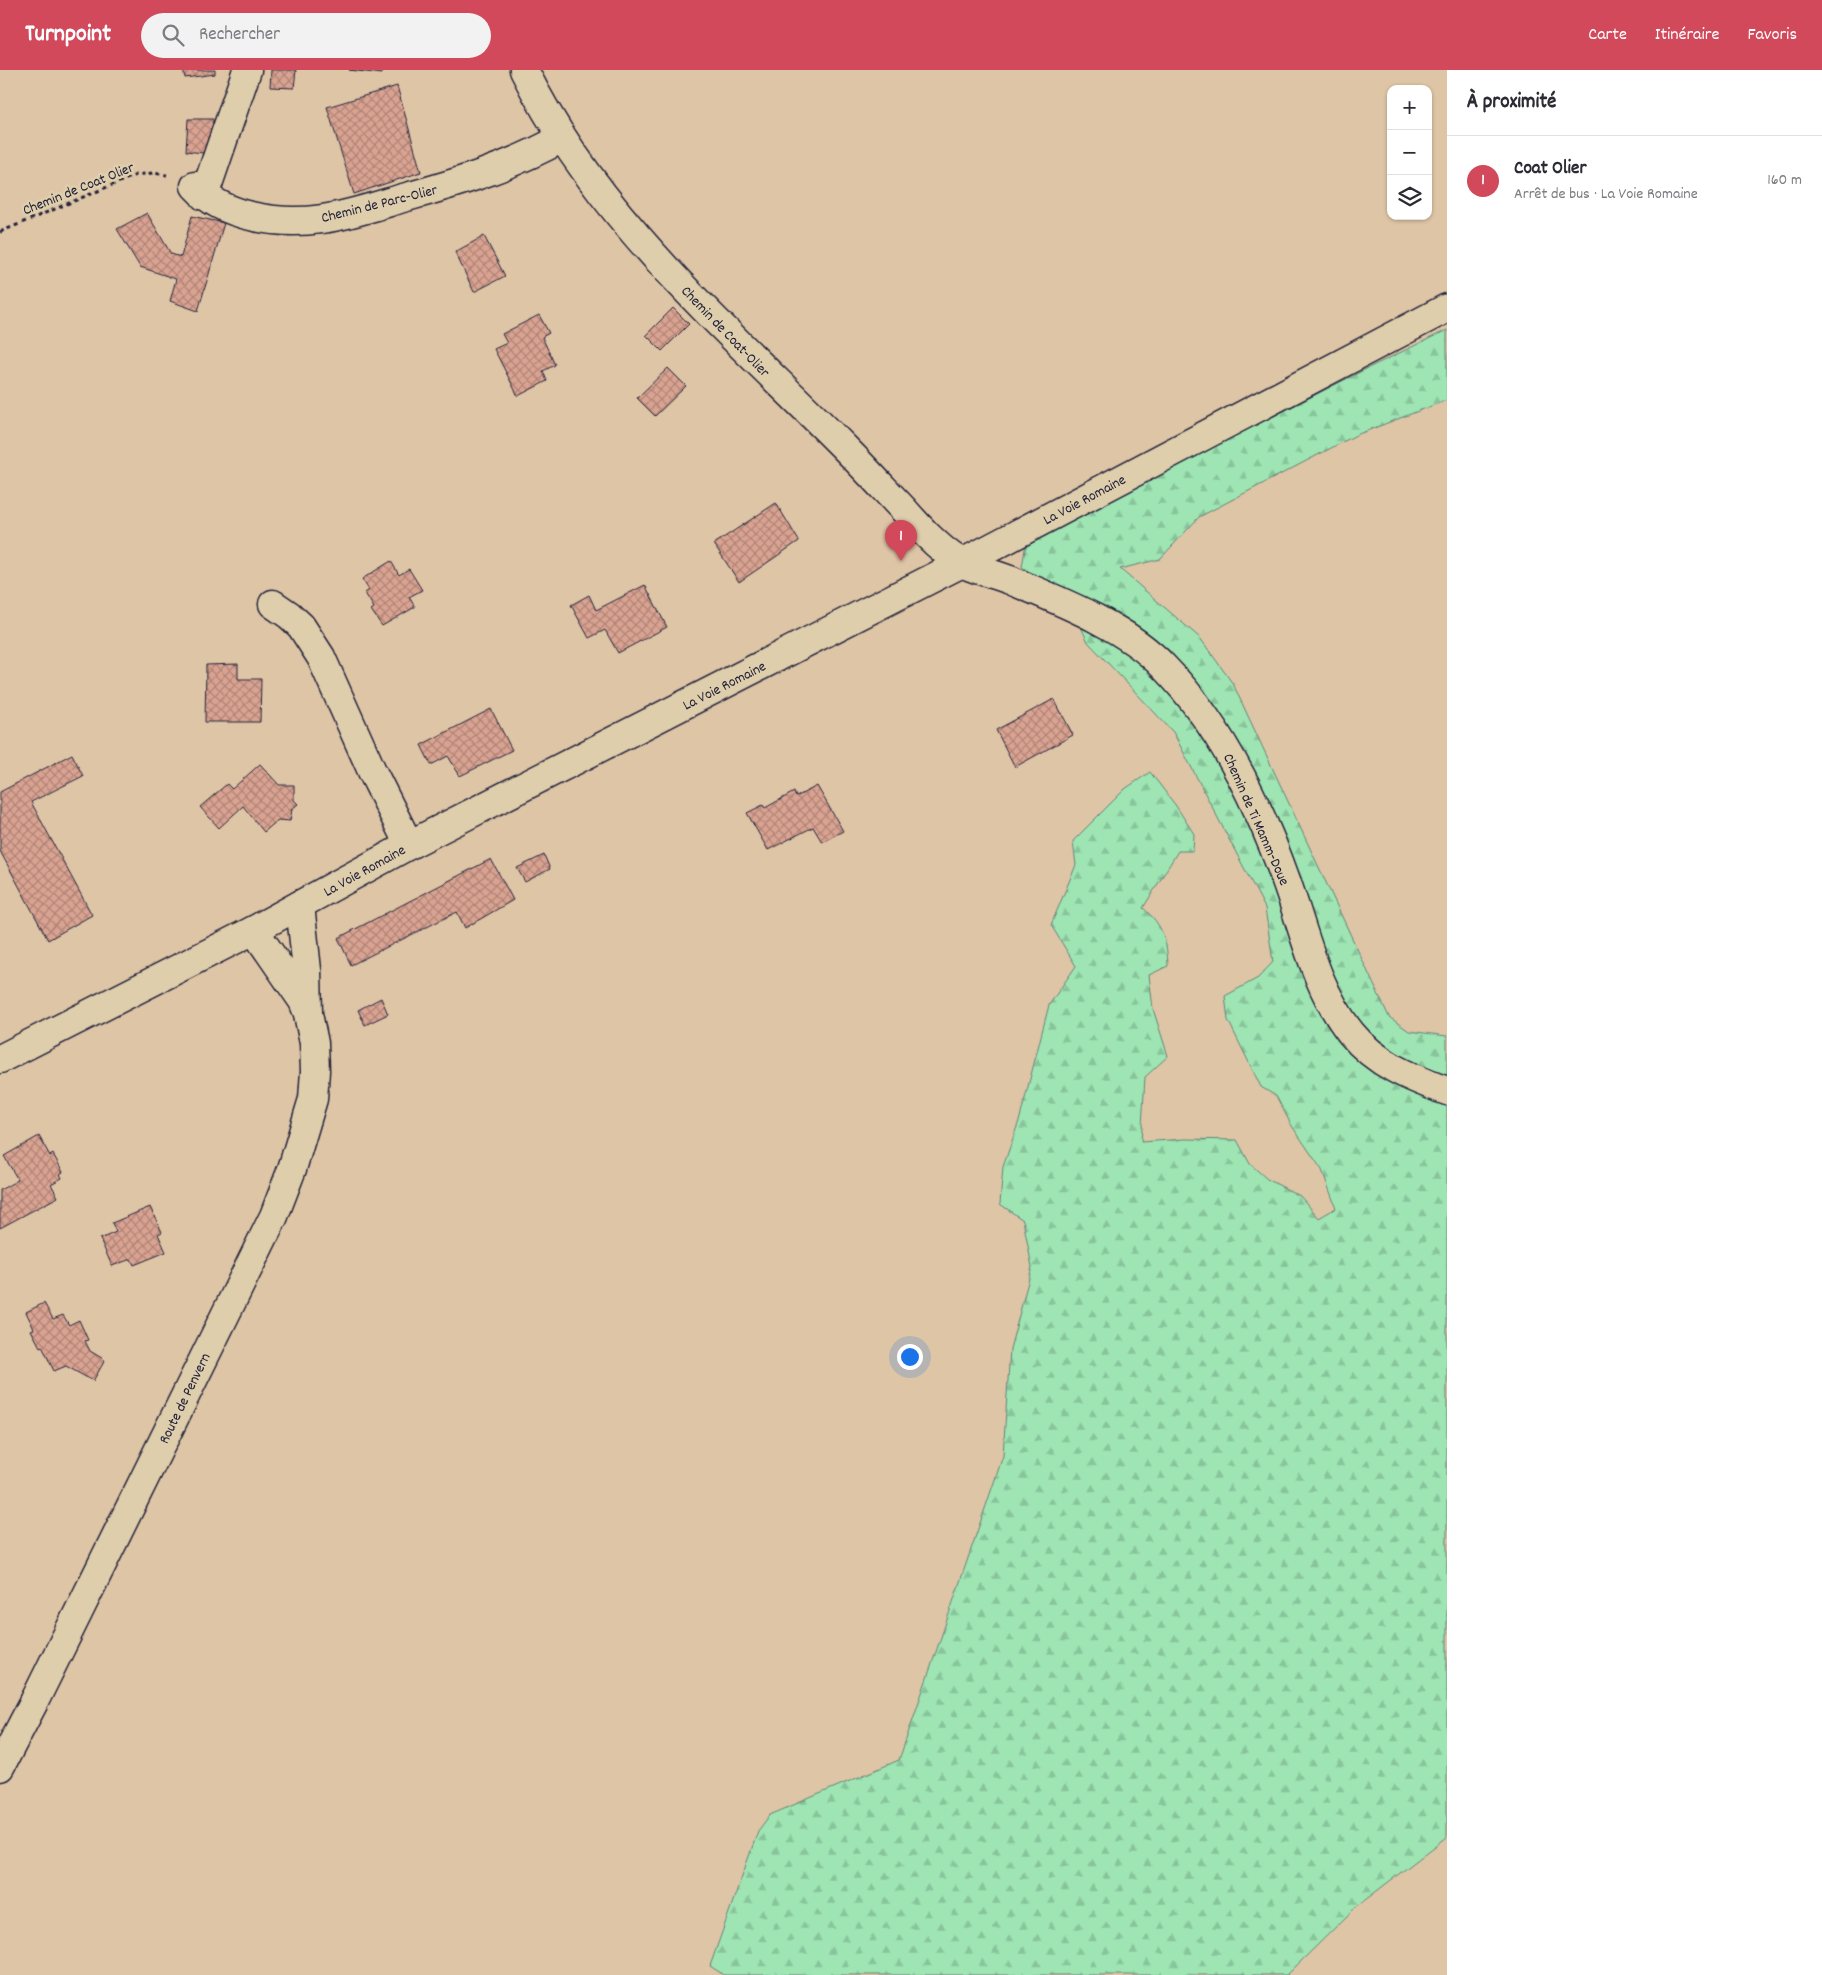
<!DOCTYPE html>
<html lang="fr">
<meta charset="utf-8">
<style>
body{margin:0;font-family:Dekko,sans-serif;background:#f2f2f3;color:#2b2b33}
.controls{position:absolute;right:15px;top:15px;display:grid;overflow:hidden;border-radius:10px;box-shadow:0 1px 4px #0004}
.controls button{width:45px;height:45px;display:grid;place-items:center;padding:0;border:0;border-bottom:1px solid #e1e1e2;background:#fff;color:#2b2b33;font:25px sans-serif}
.you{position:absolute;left:909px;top:1286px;width:18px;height:18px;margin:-12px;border:4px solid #fff;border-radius:50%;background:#1a73e8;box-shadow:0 0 0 8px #1a73e833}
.badge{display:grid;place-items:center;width:32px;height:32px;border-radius:50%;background:#d1495b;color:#fff;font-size:16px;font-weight:700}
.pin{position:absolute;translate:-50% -41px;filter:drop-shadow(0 1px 2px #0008)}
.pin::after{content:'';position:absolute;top:26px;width:18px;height:15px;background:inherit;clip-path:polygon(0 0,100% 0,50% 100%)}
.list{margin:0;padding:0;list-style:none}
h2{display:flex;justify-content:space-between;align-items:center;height:65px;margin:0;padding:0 20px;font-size:21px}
h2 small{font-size:16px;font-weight:400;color:#7c7c81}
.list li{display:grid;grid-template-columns:32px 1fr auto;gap:15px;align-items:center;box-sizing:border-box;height:90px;padding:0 20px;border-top:1px solid #e1e1e2}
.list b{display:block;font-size:19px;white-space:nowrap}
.list p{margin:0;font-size:16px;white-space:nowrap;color:#7c7c81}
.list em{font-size:16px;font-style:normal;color:#7c7c81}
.icon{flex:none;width:28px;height:28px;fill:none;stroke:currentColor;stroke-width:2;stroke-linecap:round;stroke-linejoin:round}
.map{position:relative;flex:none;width:1447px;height:1905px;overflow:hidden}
header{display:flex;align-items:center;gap:30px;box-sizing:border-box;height:70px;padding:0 25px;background:#d1495b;color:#fff}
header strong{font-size:24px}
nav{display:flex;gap:28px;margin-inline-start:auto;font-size:18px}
.search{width:350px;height:45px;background:#f2f2f3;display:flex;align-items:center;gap:12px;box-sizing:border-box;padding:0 18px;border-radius:28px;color:#7c7c81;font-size:19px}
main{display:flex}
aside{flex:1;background:#fff}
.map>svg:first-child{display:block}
.forest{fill:url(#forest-firs);stroke:#608477}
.building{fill:url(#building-cross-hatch);stroke:#22223b}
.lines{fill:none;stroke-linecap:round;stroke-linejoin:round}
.street-casing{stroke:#22223b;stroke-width:31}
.secondary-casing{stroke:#22223b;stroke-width:31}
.path{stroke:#22223b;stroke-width:3;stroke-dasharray:4 4;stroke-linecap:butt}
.street{stroke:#dfceab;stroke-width:28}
.secondary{stroke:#dfceab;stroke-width:28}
.labels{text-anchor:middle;stroke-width:5;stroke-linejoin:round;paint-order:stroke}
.street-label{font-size:15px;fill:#22223b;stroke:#dfceab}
</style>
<header>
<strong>Turnpoint</strong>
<div class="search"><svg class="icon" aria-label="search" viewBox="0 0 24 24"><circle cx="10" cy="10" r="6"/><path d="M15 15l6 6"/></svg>Rechercher</div>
<nav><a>Carte</a><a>Itinéraire</a><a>Favoris</a></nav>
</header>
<main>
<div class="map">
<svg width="1447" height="1905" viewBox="0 0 1447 1905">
<defs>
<pattern id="forest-firs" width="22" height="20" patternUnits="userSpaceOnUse" patternTransform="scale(1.25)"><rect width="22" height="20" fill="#9ee5b3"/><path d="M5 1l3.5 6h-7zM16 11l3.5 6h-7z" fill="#88c49b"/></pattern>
<pattern id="building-cross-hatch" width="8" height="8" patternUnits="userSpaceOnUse" patternTransform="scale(1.25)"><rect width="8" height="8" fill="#daa391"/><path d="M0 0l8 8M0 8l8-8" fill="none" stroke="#b08478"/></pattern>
</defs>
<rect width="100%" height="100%" fill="#dec5a6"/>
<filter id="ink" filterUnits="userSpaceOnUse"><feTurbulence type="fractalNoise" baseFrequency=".02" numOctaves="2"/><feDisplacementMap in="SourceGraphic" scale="10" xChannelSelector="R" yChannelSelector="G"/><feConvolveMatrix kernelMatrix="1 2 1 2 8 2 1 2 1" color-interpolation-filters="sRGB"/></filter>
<g filter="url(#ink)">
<path class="forest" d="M 1447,260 L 1447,330 L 1356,365 L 1199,447 L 1160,489 L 1120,499 L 1200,568 L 1233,614 L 1389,947 L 1409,961 L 1447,966 L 1447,1767 L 1356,1837 L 1287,1905 L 724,1905 L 710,1896 L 758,1761 L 770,1745 L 899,1690 L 1003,1386 L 1010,1279 L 1032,1197 L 1023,1150 L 1000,1134 L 1003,1097 L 1020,1048 L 1049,935 L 1076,896 L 1051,855 L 1076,795 L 1073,771 L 1125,719 L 1150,702 L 1176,736 L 1194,764 L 1193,781 L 1178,781 L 1143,838 C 1163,855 1167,870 1168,896 L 1149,905 L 1153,939 L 1168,986 L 1145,1007 L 1141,1072 L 1185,1069 L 1237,1070 L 1250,1094 L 1267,1109 L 1300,1126 L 1319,1148 L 1336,1138 L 1322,1100 L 1292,1056 L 1276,1026 L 1261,1017 L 1228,950 L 1225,926 L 1258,908 L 1273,892 L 1265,838 L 1173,662 L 1088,572 L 1067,527 L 1022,497 L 1026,473 L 1360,302 Z"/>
<path class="building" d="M 183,0 L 215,0 L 215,4 L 185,8 Z
M 271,0 L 296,0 L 294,18 L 270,17 Z
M 349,0 L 382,0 L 382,4 Z
M 397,16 L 421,102 L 354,124 L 327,37 Z
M 188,49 L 213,49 L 211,84 L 186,81 Z
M 147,143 L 171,184 L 181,187 L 192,146 L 224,153 L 198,241 L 170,231 L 176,209 L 140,197 L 117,159 Z
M 484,166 L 505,206 L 474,222 L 455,182 Z
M 673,238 L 689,254 L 662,281 L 646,265 Z
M 539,245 L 549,263 L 542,267 L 555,295 L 543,301 L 547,311 L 518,326 L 494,279 L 507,273 L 502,264 Z
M 668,298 L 686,316 L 655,346 L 637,328 Z
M 776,433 L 799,471 L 739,512 L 714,474 Z
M 391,491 L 399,505 L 409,499 L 422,520 L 409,527 L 415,537 L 382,556 L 371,540 L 374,538 L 365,523 L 369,520 L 362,509 Z
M 645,515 L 667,557 L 618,583 L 605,560 L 589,568 L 571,535 L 589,525 L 596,540 Z
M 238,594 L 238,609 L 261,609 L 260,652 L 205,652 L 206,595 Z
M 1054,629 L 1073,665 L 1015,697 L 996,660 Z
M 491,639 L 512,680 L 460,706 L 448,686 L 431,695 L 421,675 Z
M 72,684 L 83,706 L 31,732 L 92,845 L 48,870 L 0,781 L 0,722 Z
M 260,694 L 279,715 L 294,715 L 294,730 L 298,734 L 292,739 L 290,751 L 278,750 L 264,762 L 243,736 L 219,758 L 200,737 L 227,714 L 232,719 Z
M 817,716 L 843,761 L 822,772 L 813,757 L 768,780 L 747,743 L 763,735 L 765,738 L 794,722 L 796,727 Z
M 544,785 L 550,799 L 525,812 L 517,798 Z
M 491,789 L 513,830 L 465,858 L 457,842 L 351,895 L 338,868 Z
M 381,928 L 388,944 L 365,955 L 358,940 Z
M 39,1066 L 50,1086 L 53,1084 L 63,1102 L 60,1104 L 62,1108 L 51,1114 L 58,1127 L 0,1158 L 0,1120 L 18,1110 L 4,1086 Z
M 150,1137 L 162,1162 L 158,1164 L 166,1182 L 134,1195 L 131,1189 L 112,1196 L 100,1169 L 116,1162 L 112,1153 Z
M 44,1233 L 53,1249 L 63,1245 L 69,1255 L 79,1250 L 88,1270 L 85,1271 L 90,1281 L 105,1290 L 93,1311 L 66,1296 L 54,1301 L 42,1276 L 40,1277 L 31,1260 L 34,1259 L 26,1242 Z"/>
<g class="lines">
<g class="street-casing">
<path id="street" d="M 524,0 C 597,149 726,258 841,374 C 863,396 884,419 905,441 C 921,459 936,476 957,490 C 972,500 993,503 1010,510 C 1060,531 1127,557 1164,597 C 1221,655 1260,737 1287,813 C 1305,864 1316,919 1351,963 C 1376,994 1411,1008 1447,1021
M 195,116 C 224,148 281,155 322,149 C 350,145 376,136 403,128 C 458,113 512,96 562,68
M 204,126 L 247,0
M 273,534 L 289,545 L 301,556 L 321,587 L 372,701 L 409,775
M 254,860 L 303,931 L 307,941
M 0,1697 L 34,1632 L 240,1215 L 274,1146 L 292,1099 L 313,1029 L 315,1001 L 314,973 L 308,944 L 307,900 L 300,835"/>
</g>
<g class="secondary-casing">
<path id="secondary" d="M 0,989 L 254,860 L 409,775 L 962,493 L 1447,238"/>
</g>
<path class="path" d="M 0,162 L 136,105 L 153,103 L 167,105"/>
<use href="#street" class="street"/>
<use href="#secondary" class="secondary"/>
</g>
</g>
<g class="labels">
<g class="street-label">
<text transform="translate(78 118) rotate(-22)" y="5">Chemin de Coat Olier</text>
<text transform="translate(379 133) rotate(-14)" y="5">Chemin de Parc-Olier</text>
<text transform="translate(726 261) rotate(46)" y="5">Chemin de Coat-Olier</text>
<text transform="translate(1084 429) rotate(-28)" y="5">La Voie Romaine</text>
<text transform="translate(724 615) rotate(-27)" y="5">La Voie Romaine</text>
<text transform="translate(1257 749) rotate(66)" y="5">Chemin de Ti Mamm-Doue</text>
<text transform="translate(364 800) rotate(-29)" y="5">La Voie Romaine</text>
<text transform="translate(184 1328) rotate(-64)" y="5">Route de Penvern</text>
</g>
</g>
</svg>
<div class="controls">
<button>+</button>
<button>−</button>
<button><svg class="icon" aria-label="layers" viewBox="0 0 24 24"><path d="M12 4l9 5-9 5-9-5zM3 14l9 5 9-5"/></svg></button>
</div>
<div class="you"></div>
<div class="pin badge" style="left:901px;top:491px">1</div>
</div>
<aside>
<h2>À proximité<small></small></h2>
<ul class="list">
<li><span class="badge">1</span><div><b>Coat Olier</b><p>Arrêt de bus · La Voie Romaine</p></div><em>160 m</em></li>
</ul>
</aside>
</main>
